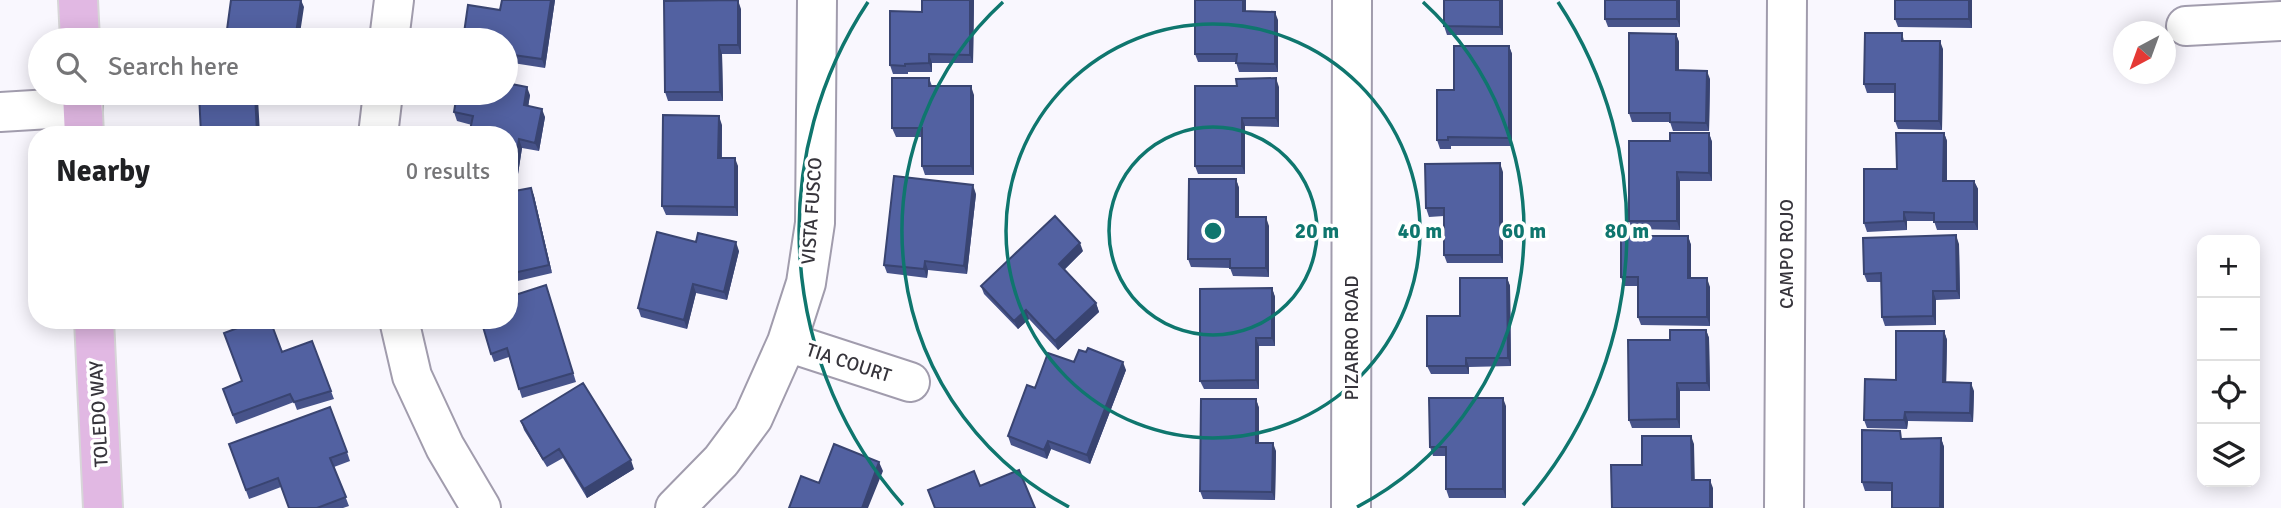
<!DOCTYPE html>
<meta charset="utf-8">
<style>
body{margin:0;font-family:Signika,sans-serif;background:#f2f2f2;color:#202124}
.controls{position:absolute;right:21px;bottom:21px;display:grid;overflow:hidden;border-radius:14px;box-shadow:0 4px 18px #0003}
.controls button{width:63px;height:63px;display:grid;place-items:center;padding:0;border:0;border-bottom:2px solid #e0e0e0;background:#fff;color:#202124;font:35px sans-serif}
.compass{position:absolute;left:2113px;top:21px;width:63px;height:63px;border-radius:50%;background:#fff;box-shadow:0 4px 18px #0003;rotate:221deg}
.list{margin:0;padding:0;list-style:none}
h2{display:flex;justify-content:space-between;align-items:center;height:91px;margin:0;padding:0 28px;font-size:30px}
h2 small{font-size:23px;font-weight:400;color:#757577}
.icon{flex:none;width:38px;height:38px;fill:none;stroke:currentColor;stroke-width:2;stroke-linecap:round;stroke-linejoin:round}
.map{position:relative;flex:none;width:2281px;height:508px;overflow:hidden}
.search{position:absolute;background:#fff;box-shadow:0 4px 18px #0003;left:28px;top:28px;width:490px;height:77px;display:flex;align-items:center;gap:18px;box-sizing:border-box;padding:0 24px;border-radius:38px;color:#757577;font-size:26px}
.panel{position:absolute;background:#fff;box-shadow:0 4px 18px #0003;left:28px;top:126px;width:490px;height:203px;border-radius:28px}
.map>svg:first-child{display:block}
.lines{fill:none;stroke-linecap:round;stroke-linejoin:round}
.minor-casing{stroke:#a19cad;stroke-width:42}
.major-casing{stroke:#d7d6d8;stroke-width:42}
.minor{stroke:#fff;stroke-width:38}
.major{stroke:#e1b8e3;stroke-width:38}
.wall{fill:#47538a}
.shaded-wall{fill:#394471}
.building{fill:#5261a1;stroke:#394471;stroke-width:2}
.ring{fill:none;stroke:#0f766e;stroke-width:3.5}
.labels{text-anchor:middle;stroke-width:7;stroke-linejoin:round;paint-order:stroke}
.street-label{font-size:19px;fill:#36343b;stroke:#fff}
.centre{fill:#0f766e;stroke:#fff;stroke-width:3.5}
.ring-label{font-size:21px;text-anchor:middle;font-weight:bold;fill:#0f766e;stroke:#fff;stroke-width:7;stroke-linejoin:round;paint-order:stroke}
</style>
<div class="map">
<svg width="2281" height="508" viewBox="0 0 2281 508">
<rect width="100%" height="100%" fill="#f9f7fe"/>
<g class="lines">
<g class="minor-casing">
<path id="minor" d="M 2186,26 L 2281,21
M 389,40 L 394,0
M 0,112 L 83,107
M 378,135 L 383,93
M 399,320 L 412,376 L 445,447 L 481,508
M 787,342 L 910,382
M 675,508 L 721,461 L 753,418 L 787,342 L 806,283 L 815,223 L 817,0
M 1351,508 L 1352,0
M 1784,508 L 1787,0"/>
</g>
<g class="major-casing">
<path id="major" d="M 78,0 L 80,40
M 82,93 L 84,135
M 94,320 L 103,508"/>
</g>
<use href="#minor" class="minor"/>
<use href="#major" class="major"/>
</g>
<path class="wall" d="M 502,0 L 555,0 L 545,68 L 506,62 L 506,40 L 500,10 Z
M 974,0 L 973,63 L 932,63 L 932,72 L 908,72 L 908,74 L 893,74 L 890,65 L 922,12 Z
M 1195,0 L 1246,0 L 1246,11 L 1278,20 L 1278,72 L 1239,72 L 1236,62 L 1198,62 L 1195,54 Z
M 1444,0 L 1503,0 L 1503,35 L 1447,35 L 1444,26 Z
M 1680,0 L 1680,27 L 1608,27 L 1605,19 Z
M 1972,0 L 1972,28 L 1898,27 L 1895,19 Z
M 741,9 L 741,54 L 722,54 L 723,101 L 668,101 L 665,92 Z
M 1902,33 L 1904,41 L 1943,49 L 1942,130 L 1898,129 L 1895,121 L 1895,93 L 1867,93 L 1864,84 Z
M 1676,34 L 1679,42 L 1679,70 L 1710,79 L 1709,131 L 1673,131 L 1670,122 L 1632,122 L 1629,113 Z
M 1509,46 L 1512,54 L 1512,146 L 1451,146 L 1451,149 L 1440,149 L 1437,140 L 1454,90 Z
M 929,78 L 932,86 L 974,95 L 974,175 L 925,175 L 922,166 L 922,137 L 896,137 L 892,128 Z
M 1195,86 L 1279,87 L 1279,127 L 1245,126 L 1245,174 L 1198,174 L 1195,166 Z
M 530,95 L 528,106 L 545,117 L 539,151 L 522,148 L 518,174 L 509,172 L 509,135 L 457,121 L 454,112 Z
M 722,125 L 722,158 L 738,166 L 738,216 L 666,215 L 662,206 Z
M 1709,133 L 1712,142 L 1712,181 L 1680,181 L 1680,230 L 1632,229 L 1629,221 L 1670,141 Z
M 1944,133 L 1947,141 L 1947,181 L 1974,181 L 1978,189 L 1978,230 L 1937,230 L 1934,221 L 1907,221 L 1907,230 L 1867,232 L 1864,223 L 1897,169 Z
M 1503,172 L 1503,263 L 1447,263 L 1444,255 L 1444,216 L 1429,217 L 1426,208 Z
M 1236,179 L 1239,188 L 1239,217 L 1269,226 L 1269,277 L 1233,276 L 1230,268 L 1191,267 L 1188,259 Z
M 531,188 L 534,196 L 552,273 L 509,283 L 509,192 Z
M 976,194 L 967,274 L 928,270 L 927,278 L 887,273 L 884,265 Z
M 1688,236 L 1691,245 L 1691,278 L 1710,287 L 1710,326 L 1641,325 L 1638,317 L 1638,286 L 1624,286 L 1621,277 Z
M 696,242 L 739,251 L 727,300 L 696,293 L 687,329 L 641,317 L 638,308 Z
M 1959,244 L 1960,299 L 1936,300 L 1936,325 L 1885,326 L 1882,317 L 1881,282 L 1867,282 L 1864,274 Z
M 1083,251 L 1064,270 L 1096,303 L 1099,312 L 1058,350 L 1029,319 L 1018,329 L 984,294 L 981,286 Z
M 1507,278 L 1510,286 L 1511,366 L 1469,367 L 1469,374 L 1431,374 L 1427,366 L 1460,316 Z
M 1272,288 L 1275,297 L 1275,346 L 1259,346 L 1259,389 L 1204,389 L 1200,381 Z
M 549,294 L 576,382 L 522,398 L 509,357 L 494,362 L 491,354 Z
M 1706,330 L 1709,338 L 1710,391 L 1680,391 L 1680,428 L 1632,428 L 1629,420 L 1670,340 Z
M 1944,331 L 1947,340 L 1946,383 L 1974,391 L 1973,422 L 1908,421 L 1907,429 L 1867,428 L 1864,420 L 1896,380 Z
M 312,341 L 334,399 L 297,410 L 294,402 L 236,424 L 223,389 L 242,382 L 282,352 Z
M 1086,352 L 1126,370 L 1090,464 L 1051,449 L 1047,459 L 1011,445 L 1008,436 L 1035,388 L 1074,362 Z
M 1256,399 L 1259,408 L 1259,443 L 1276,451 L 1275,500 L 1203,499 L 1200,491 Z
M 1506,406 L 1506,498 L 1449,498 L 1446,489 L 1446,456 L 1433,456 L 1430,447 Z
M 521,421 L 634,469 L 587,498 L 563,458 L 547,467 L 524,430 Z
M 1941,438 L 1944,447 L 1892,491 L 1865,491 L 1862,482 L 1903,439 Z
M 229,444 L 347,452 L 350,461 L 334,467 L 349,506 L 343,508 L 289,508 L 281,487 L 249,499 Z"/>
<path class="shaded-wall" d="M 301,0 L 304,7 L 299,40 L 295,40 Z
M 551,0 L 555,0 L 545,68 L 542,59 Z
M 738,0 L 741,9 L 741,54 L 738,45 Z
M 970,0 L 974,0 L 973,63 L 970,55 Z
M 1243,0 L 1246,0 L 1246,20 L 1243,11 Z
M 1500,0 L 1503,0 L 1503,35 L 1500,27 Z
M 1677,0 L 1680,0 L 1680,27 L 1677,19 Z
M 1969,0 L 1972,0 L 1972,28 L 1969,19 Z
M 1275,12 L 1278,20 L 1278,72 L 1275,64 Z
M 1676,34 L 1679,42 L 1679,79 L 1676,70 Z
M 1940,41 L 1943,49 L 1942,130 L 1939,121 Z
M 719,45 L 722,54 L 723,101 L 720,92 Z
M 1509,46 L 1512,54 L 1512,146 L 1509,138 Z
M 929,54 L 932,63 L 932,72 L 929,63 Z
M 1707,71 L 1710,79 L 1709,131 L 1706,123 Z
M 1276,78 L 1279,87 L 1279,127 L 1276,118 Z
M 971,86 L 974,95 L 974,175 L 971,166 Z
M 527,87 L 530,95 L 527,114 L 524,105 Z
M 255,93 L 258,98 L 260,135 L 257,133 Z
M 542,109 L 545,117 L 539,151 L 535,143 Z
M 719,116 L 722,125 L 721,166 L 718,158 Z
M 1242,118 L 1245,126 L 1245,174 L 1242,166 Z
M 1709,133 L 1712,142 L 1712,181 L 1709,173 Z
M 1944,133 L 1947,141 L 1947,189 L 1943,181 Z
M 519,139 L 522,148 L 518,174 L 515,165 Z
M 735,158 L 738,166 L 738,216 L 735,207 Z
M 1500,163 L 1503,172 L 1503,263 L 1500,255 Z
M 1677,172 L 1680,181 L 1680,230 L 1677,221 Z
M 1236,179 L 1239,188 L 1239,225 L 1236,217 Z
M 1974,181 L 1978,189 L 1978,230 L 1974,222 Z
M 973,185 L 976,194 L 967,274 L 964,266 Z
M 531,188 L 534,196 L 552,273 L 549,265 Z
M 1904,212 L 1907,221 L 1907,230 L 1904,221 Z
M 1266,217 L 1269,226 L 1269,277 L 1266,268 Z
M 1956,235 L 1959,244 L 1960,299 L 1957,291 Z
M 1688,236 L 1691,245 L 1691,287 L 1688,278 Z
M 736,242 L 739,251 L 727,300 L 724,292 Z
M 1080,243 L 1083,251 L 1062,272 L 1059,264 Z
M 925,261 L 928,270 L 927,278 L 924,269 Z
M 1507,278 L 1510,286 L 1511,366 L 1508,358 Z
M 1707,278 L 1710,287 L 1710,326 L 1707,317 Z
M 693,284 L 696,293 L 687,329 L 684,320 Z
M 1272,288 L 1275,297 L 1275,346 L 1272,338 Z
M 1933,291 L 1936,300 L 1936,325 L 1933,316 Z
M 1096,303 L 1099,312 L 1058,350 L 1055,341 Z
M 1026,310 L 1029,319 L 1018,329 L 1014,321 Z
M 1706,330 L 1709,338 L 1710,391 L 1707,383 Z
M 1944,331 L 1947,340 L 1946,391 L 1943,382 Z
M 1256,338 L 1259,346 L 1259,389 L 1256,380 Z
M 1466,358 L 1469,367 L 1469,374 L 1466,366 Z
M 1123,362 L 1126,370 L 1090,464 L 1087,455 Z
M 1677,383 L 1680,391 L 1680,428 L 1677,419 Z
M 1971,383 L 1974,391 L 1973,422 L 1970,413 Z
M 1503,398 L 1506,406 L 1506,498 L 1503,489 Z
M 1256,399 L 1259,408 L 1259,451 L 1256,443 Z
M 1905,412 L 1908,421 L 1907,429 L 1904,420 Z
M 1691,436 L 1694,444 L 1695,488 L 1692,480 Z
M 1941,438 L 1944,447 L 1944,508 L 1940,508 Z
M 1048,441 L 1051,449 L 1047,459 L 1044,450 Z
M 1273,443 L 1276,451 L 1275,500 L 1272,492 Z
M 631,460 L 634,469 L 587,498 L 584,489 Z
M 879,462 L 883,471 L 868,508 L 862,508 Z
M 1710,480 L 1713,488 L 1713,508 L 1710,508 Z"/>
<path class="building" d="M 231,0 L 301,0 L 295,40 L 202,40 L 203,34 L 226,37 Z
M 502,0 L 551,0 L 542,59 L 506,54 L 506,40 L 463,40 L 468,5 L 500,10 Z
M 738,0 L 738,45 L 719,45 L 720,92 L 665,92 L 664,1 Z
M 922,0 L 970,0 L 970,55 L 929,54 L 929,63 L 905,64 L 905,66 L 890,65 L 890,11 L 922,12 Z
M 1195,0 L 1243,0 L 1243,11 L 1275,12 L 1275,64 L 1236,63 L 1237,54 L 1195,54 Z
M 1444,0 L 1500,0 L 1500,27 L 1444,26 Z
M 1605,0 L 1677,0 L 1677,19 L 1605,19 Z
M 1895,0 L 1969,0 L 1969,19 L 1895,19 Z
M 1629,33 L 1676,34 L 1676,70 L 1707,71 L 1706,123 L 1670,122 L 1670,113 L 1629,113 Z
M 1865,33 L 1902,33 L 1902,41 L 1940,41 L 1939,121 L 1895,121 L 1895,84 L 1864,84 Z
M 1454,46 L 1509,46 L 1509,138 L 1448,137 L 1448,140 L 1437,140 L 1437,90 L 1454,90 Z
M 892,78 L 929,78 L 929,86 L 971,86 L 971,166 L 922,166 L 922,128 L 892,128 Z
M 1276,78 L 1276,118 L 1242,118 L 1242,166 L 1195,166 L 1195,86 L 1237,86 L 1236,79 Z
M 506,83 L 527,87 L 524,105 L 542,109 L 535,143 L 519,139 L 515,165 L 509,164 L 509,135 L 469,135 L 473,116 L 454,112 L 457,93 L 506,93 Z
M 199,93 L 255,93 L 257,133 L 274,132 L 275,135 L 201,135 Z
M 663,115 L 719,116 L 718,158 L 735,158 L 735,207 L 662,206 Z
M 1670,133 L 1709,133 L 1709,173 L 1677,172 L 1677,221 L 1629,221 L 1629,141 L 1670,141 Z
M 1896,133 L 1944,133 L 1943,181 L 1974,181 L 1974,222 L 1934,222 L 1934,213 L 1904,212 L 1904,221 L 1864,223 L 1864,169 L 1897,169 Z
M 1500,163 L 1500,255 L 1444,255 L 1444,208 L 1426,208 L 1425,164 Z
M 894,176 L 973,185 L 964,266 L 925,261 L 924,269 L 884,265 Z
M 1189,179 L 1236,179 L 1236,217 L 1266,217 L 1266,268 L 1230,268 L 1230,259 L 1188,259 Z
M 531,188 L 549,265 L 509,274 L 509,192 Z
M 1055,216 L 1080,243 L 1059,264 L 1096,303 L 1055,341 L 1026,310 L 1014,321 L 981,286 Z
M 657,232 L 696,242 L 698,233 L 736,242 L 724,292 L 693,284 L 684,320 L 638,308 Z
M 1956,235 L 1957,291 L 1933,291 L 1933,316 L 1882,317 L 1881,273 L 1864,274 L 1863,238 Z
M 1621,236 L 1688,236 L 1688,278 L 1707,278 L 1707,317 L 1638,317 L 1638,277 L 1621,277 Z
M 1460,278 L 1507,278 L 1508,358 L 1466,358 L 1466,366 L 1427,366 L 1427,316 L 1460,316 Z
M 546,285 L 573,373 L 519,389 L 507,348 L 491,354 L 481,320 L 509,320 L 509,297 Z
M 1272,288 L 1272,338 L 1256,338 L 1256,380 L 1200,381 L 1200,289 Z
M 259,320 L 270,320 L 282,352 L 312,341 L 331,391 L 294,402 L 290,394 L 233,415 L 223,389 L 242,381 L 224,333 Z
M 1670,330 L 1706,330 L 1707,383 L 1677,383 L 1677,419 L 1629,420 L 1628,340 L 1670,340 Z
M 1896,331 L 1944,331 L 1943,382 L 1971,383 L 1970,413 L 1905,412 L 1904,420 L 1864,420 L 1865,379 L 1896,380 Z
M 1088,348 L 1123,362 L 1087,455 L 1048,441 L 1044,450 L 1008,436 L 1027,385 L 1035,388 L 1048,353 L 1074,362 L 1079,350 L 1086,352 Z
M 583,383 L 631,460 L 584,489 L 559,449 L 543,459 L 521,421 Z
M 1429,398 L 1503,398 L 1503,489 L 1446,489 L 1446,447 L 1430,447 Z
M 1201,399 L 1256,399 L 1256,443 L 1273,443 L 1272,492 L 1200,491 Z
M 330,407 L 347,452 L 330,458 L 346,497 L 317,508 L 289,508 L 278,478 L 246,490 L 229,444 Z
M 1862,430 L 1900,431 L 1901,439 L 1941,438 L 1940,508 L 1892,508 L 1892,483 L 1862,482 Z
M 1642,436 L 1691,436 L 1692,480 L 1710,480 L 1710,508 L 1612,508 L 1611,465 L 1642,465 Z
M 834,444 L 879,462 L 862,508 L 789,508 L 801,476 L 819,483 Z
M 1019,470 L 1035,508 L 935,508 L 928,490 L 974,471 L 980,486 Z"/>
<g class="ring">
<circle cx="1213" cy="231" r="104"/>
<circle cx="1213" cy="231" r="207"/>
<path d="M1069 507A311 311 0 0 1 1003 2M1423 2A311 311 0 0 1 1357 507"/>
<path d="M903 505A414 414 0 0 1 868 2M1558 2A414 414 0 0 1 1523 505"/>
</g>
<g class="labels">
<g class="street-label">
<text transform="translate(811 211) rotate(-86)" y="7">VISTA FUSCO</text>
<text transform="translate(1786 254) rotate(-90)" y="7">CAMPO ROJO</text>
<text transform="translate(1351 338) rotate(-90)" y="7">PIZARRO ROAD</text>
<text transform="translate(849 362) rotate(18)" y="7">TIA COURT</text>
<text transform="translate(98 414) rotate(-93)" y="7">TOLEDO WAY</text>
</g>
</g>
<circle cx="1213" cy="231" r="10" class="centre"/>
<g class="ring-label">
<text x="1317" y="238">20 m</text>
<text x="1420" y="238">40 m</text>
<text x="1524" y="238">60 m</text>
<text x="1627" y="238">80 m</text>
</g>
</svg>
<div class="controls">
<button>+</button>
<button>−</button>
<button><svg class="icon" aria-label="locate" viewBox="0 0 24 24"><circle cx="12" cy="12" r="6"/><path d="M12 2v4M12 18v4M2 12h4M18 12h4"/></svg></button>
<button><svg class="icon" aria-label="layers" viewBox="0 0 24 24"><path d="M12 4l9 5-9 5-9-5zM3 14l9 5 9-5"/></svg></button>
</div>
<svg class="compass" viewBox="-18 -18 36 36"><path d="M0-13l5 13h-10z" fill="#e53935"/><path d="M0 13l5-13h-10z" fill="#757577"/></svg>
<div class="search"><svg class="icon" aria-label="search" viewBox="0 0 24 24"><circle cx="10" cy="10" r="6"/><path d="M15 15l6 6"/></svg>Search here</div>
<section class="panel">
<h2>Nearby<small>0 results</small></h2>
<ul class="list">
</ul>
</section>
</div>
